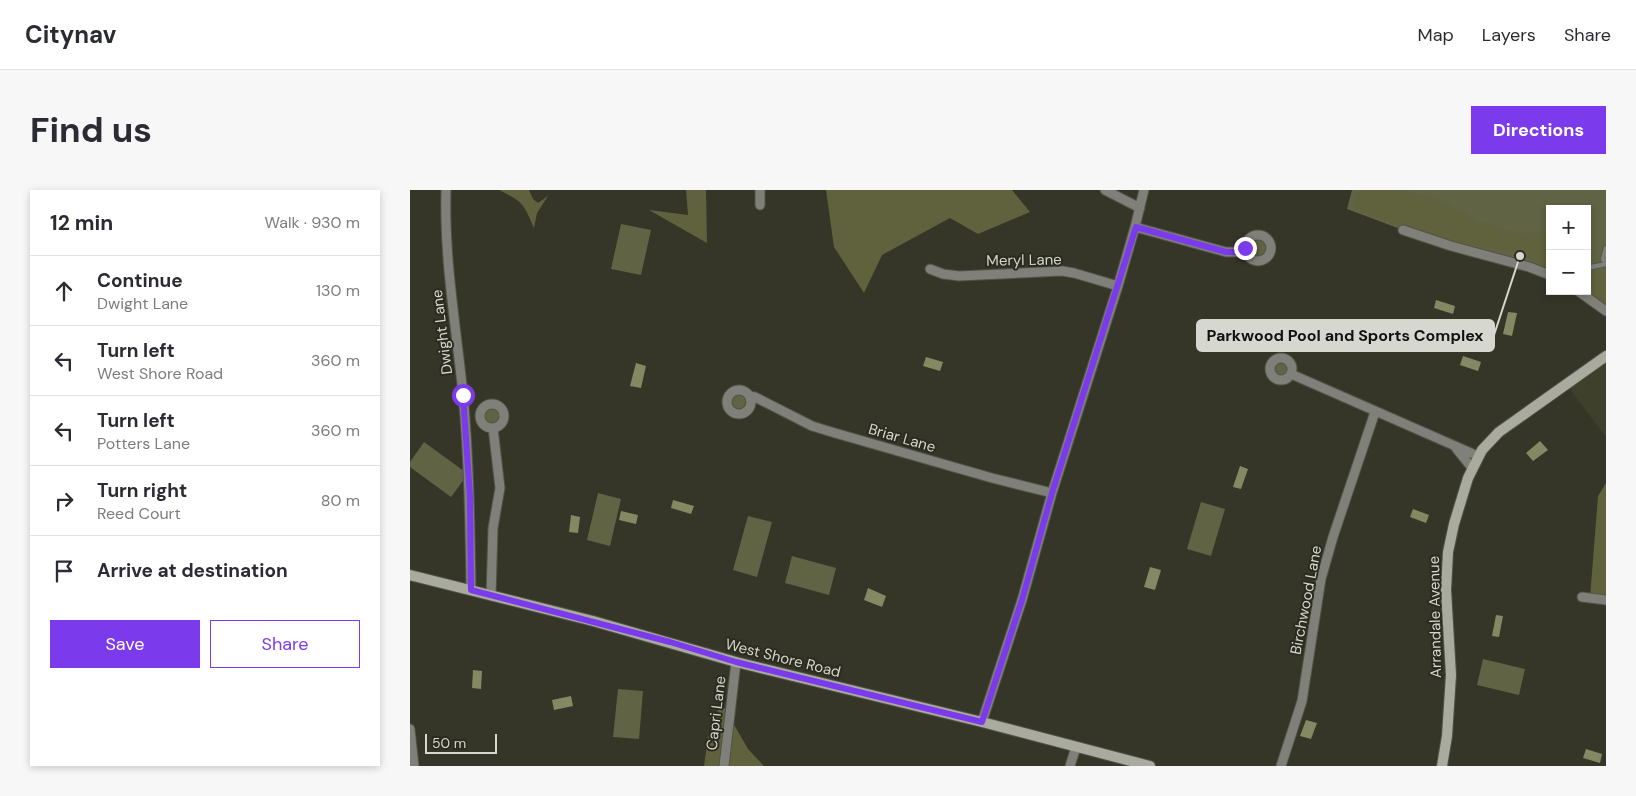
<!DOCTYPE html>
<meta charset="utf-8">
<style>
body{margin:0;font-family:"DM Sans",sans-serif;background:#f7f7f7;color:#2b2b33}
.controls{position:absolute;right:15px;top:15px;display:grid;overflow:hidden;border-radius:0px;box-shadow:0 2px 8px #0003}
.controls button{width:45px;height:45px;display:grid;place-items:center;padding:0;border:0;border-bottom:1px solid #e1e1e2;background:#fff;color:#2b2b33;font:25px sans-serif}
.scale{position:absolute;left:15px;bottom:12px;width:72px;box-sizing:border-box;padding-left:5px;border:2px solid #d6d7ce;border-top:0;font-size:14px;line-height:18px;white-space:nowrap;color:#d6d7ce;-webkit-text-stroke:4px #2b2c1f;paint-order:stroke}
.stop{position:absolute;width:15px;height:15px;margin:-11px;border:4px solid #7c3aed;border-radius:50%;background:#fff}
.stop.end{background:#7c3aed;border-color:#fff;box-shadow:0 1px 5px #0008}
.list{margin:0;padding:0;list-style:none}
h2{display:flex;justify-content:space-between;align-items:center;height:65px;margin:0;padding:0 20px;font-size:21px}
h2 small{font-size:16px;font-weight:400;color:#7c7c81}
.list li{display:grid;grid-template-columns:32px 1fr auto;gap:15px;align-items:center;box-sizing:border-box;height:70px;padding:0 20px;border-top:1px solid #e1e1e2}
.list b{display:block;font-size:19px;white-space:nowrap}
.list p{margin:0;font-size:16px;white-space:nowrap;color:#7c7c81}
.list em{font-size:16px;font-style:normal;color:#7c7c81}
.actions{display:flex;gap:10px;padding:15px 20px}
.actions a{flex:1;padding:11px 0;border:1px solid #7c3aed;border-radius:0px;text-align:center;font-size:18px;color:#7c3aed}
.actions .main{background:#7c3aed;color:#fff}
.icon{flex:none;width:28px;height:28px;fill:none;stroke:currentColor;stroke-width:2;stroke-linecap:round;stroke-linejoin:round}
.map{position:relative;flex:none;width:1196px;height:576px;overflow:hidden;border-radius:0px}
header{display:flex;align-items:center;gap:30px;box-sizing:border-box;height:70px;padding:0 25px;background:#fff;border-bottom:1px solid #e1e1e2}
header strong{font-size:24px}
nav{display:flex;gap:28px;margin-inline-start:auto;font-size:18px}
.intro{display:flex;align-items:center;justify-content:space-between;box-sizing:border-box;height:120px;padding:0 30px}
h1{margin:0;font-size:35px}
.button{padding:12px 22px;border-radius:0px;background:#7c3aed;color:#fff;font-size:18px;font-weight:700}
main{display:flex;gap:30px;padding:0 30px}
aside{flex:1;background:#fff;border-radius:0px;box-shadow:0 2px 8px #0003}
.map>svg:first-child{display:block}
.built{fill:#3e402c}
.green{fill:#606344}
.forest{fill:#5f623d}
.water{fill:#858963}
.lines{fill:none;stroke-linecap:round;stroke-linejoin:round}
.lane-casing{stroke:#525346;stroke-width:6}
.street-casing{stroke:#525346;stroke-width:11}
.secondary-casing{stroke:#525346;stroke-width:12}
.lane{stroke:#7f8079;stroke-width:4.5}
.street{stroke:#7f8079;stroke-width:9}
.secondary{stroke:#a9ab9f;stroke-width:10}
.route{stroke:#7c3aed;stroke-width:6}
.labels{text-anchor:middle;stroke-width:4;stroke-linejoin:round;paint-order:stroke}
.street-label{font-size:15px;fill:#d6d7ce;stroke:#2b2c1f}
.leader{fill:none;stroke:#d6d7ce;stroke-width:2}
.callout-dot{fill:#d6d7ce;stroke:#2b2c1f;stroke-width:2}
.callout{fill:#d6d7ce;stroke:#d6d7ce;stroke-width:2}
.callout-label{font-size:16px;text-anchor:middle;font-weight:bold;fill:#111}
</style>
<header>
<strong>Citynav</strong>
<nav><a>Map</a><a>Layers</a><a>Share</a></nav>
</header>
<div class="intro"><h1>Find us</h1><a class="button">Directions</a></div>
<main>
<aside>
<h2>12 min<small>Walk · 930 m</small></h2>
<ul class="list">
<li><svg class="icon" aria-label="ahead" viewBox="0 0 24 24"><path d="M12 20V5M6 11l6-6 6 6"/></svg><div><b>Continue</b><p>Dwight Lane</p></div><em>130 m</em></li>
<li><svg class="icon" aria-label="left" viewBox="0 0 24 24"><path d="M17 20v-9H6M10 6l-5 5 5 5"/></svg><div><b>Turn left</b><p>West Shore Road</p></div><em>360 m</em></li>
<li><svg class="icon" aria-label="left" viewBox="0 0 24 24"><path d="M17 20v-9H6M10 6l-5 5 5 5"/></svg><div><b>Turn left</b><p>Potters Lane</p></div><em>360 m</em></li>
<li><svg class="icon" aria-label="right" viewBox="0 0 24 24"><path d="M7 20v-9h11M14 6l5 5-5 5"/></svg><div><b>Turn right</b><p>Reed Court</p></div><em>80 m</em></li>
<li><svg class="icon" aria-label="arrive" viewBox="0 0 24 24"><path d="M6 21V4h12l-3 4 3 4H6"/></svg><div><b>Arrive at destination</b></div></li>
</ul>
<div class="actions"><a class="main">Save</a><a>Share</a></div>
</aside>
<div class="map">
<svg width="1196" height="576" viewBox="0 0 1196 576">
<rect width="100%" height="100%" fill="#353628"/>
<path class="built" d="M 1196,166 L 1196,247 L 1156,194 Z"/>
<path class="green" d="M 942,0 L 1196,0 L 1196,121 L 1168,101 L 1177,101 L 1177,19 L 1140,19 L 1140,85 L 993,40 L 937,19 Z
M 211,34 L 241,40 L 231,85 L 201,79 Z
M839 58a9 9 0 1 1 18 0a9 9 0 1 1-18 0Z
M861 179a9 9 0 1 1 18 0a9 9 0 1 1-18 0Z
M320 212a9 9 0 1 1 18 0a9 9 0 1 1-18 0Z
M73 226a9 9 0 1 1 18 0a9 9 0 1 1-18 0Z
M 14,252 L 58,284 L 41,307 L 0,277 L 0,272 Z
M 188,303 L 211,309 L 200,356 L 177,350 Z
M 791,312 L 815,319 L 801,366 L 777,359 Z
M 338,326 L 362,332 L 347,387 L 323,380 Z
M 382,366 L 426,378 L 419,405 L 375,393 Z
M 1073,469 L 1115,479 L 1109,505 L 1067,495 Z
M 208,499 L 233,501 L 229,549 L 203,547 Z"/>
<path class="forest" d="M 89,0 L 119,0 L 123,9 L 128,13 L 138,6 L 127,23 L 124,38 C 113,13 113,12 89,0 Z
M 276,0 L 296,0 L 297,53 L 239,20 L 278,25 Z
M 416,0 L 602,0 L 620,22 L 568,44 L 540,28 L 472,65 L 454,103 L 424,57 Z
M 946,0 L 993,0 L 1027,9 L 1072,32 L 1109,44 L 1140,43 L 1140,79 L 1104,60 L 1052,54 L 989,36 L 949,21 L 945,16 Z
M 1193,82 L 1196,82 L 1196,118 L 1191,112 L 1176,101 L 1177,87 L 1183,83 Z
M 1196,293 L 1196,410 L 1180,408 L 1188,306 Z
M 311,512 L 338,559 L 354,576 L 294,576 L 298,547 Z"/>
<path class="water" d="M 1026,110 L 1045,116 L 1043,124 L 1024,118 Z
M 1098,122 L 1107,123 L 1102,146 L 1093,144 Z
M 1053,166 L 1071,172 L 1068,181 L 1050,175 Z
M 516,167 L 533,172 L 530,181 L 513,176 Z
M 226,173 L 236,176 L 231,198 L 220,196 Z
M 1130,251 L 1138,260 L 1123,271 L 1116,263 Z
M 830,276 L 838,279 L 831,299 L 823,297 Z
M 263,310 L 284,316 L 281,324 L 261,318 Z
M 1003,319 L 1019,325 L 1016,333 L 1000,327 Z
M 211,321 L 228,325 L 226,334 L 209,330 Z
M 161,325 L 170,327 L 168,343 L 159,342 Z
M 740,377 L 751,380 L 745,400 L 734,397 Z
M 458,398 L 476,406 L 472,417 L 454,410 Z
M 1086,425 L 1093,426 L 1089,447 L 1082,446 Z
M 63,480 L 72,481 L 71,499 L 62,498 Z
M 161,506 L 163,516 L 144,520 L 142,510 Z
M 896,530 L 907,533 L 901,549 L 890,546 Z
M 1176,559 L 1192,564 L 1190,573 L 1173,568 Z"/>
<g class="lines">
<g class="lane-casing">
<path id="lane" d="M 1196,58 L 1193,69 L 1196,73
M 1177,78 L 1196,74"/>
</g>
<g class="street-casing">
<path id="street" d="M 36,0 C 34,69 46,136 53,204 C 59,269 60,335 61,400
M 350,0 L 350,15
M 695,0 L 730,18
M 725,37 L 816,62 L 836,62
M 993,40 L 1041,56 L 1119,77 L 1140,85
M835 58a13 13 0 1 1 26 0a13 13 0 1 1-26 0Z
M 520,79 L 533,84 L 549,86 L 652,81 L 664,83 L 708,96
M 1168,101 L 1196,121
M860 179a11 11 0 1 1 22 0a11 11 0 1 1-22 0Z
M 881,184 L 1068,266
M317 212a12 12 0 1 1 24 0a12 12 0 1 1-24 0Z
M 339,206 L 345,207 L 402,236 L 425,243 L 582,288 L 642,303
M70 226a12 12 0 1 1 24 0a12 12 0 1 1-24 0Z
M 1046,258 L 1062,278
M 81,406 L 83,338 L 90,298 L 83,238
M 1172,407 L 1196,410
M 572,532 L 612,410 L 642,303 L 708,96 L 725,37 L 734,0
M 0,539 L 4,576
M 314,576 L 326,472
M 660,576 L 666,557
M 871,576 L 892,511 L 911,389 L 923,347 L 965,222"/>
</g>
<g class="secondary-casing">
<path id="secondary" d="M 0,385 L 183,431 L 326,472 L 572,532 L 740,576
M 1032,576 L 1037,546 L 1041,485 L 1036,400 L 1038,362 L 1044,334 L 1058,288 L 1072,260 L 1089,242 L 1196,166"/>
</g>
<use href="#lane" class="lane"/>
<use href="#street" class="street"/>
<use href="#secondary" class="secondary"/>
</g>
<g class="lines">
<path class="route" d="M 53,205 L 60,307 L 61,400 L 260,452 L 326,472 L 572,532 L 612,410 L 642,303 L 726,37 L 816,62 L 836,62 L 835,58"/>
</g>
<g class="labels">
<g class="street-label">
<text transform="translate(614 70) rotate(-1)" y="5">Meryl Lane</text>
<text transform="translate(32 142) rotate(-97)" y="5">Dwight Lane</text>
<text transform="translate(492 248) rotate(16)" y="5">Briar Lane</text>
<text transform="translate(896 410) rotate(-79)" y="5">Birchwood Lane</text>
<text transform="translate(1025 427) rotate(-91)" y="5">Arrandale Avenue</text>
<text transform="translate(373 468) rotate(14)" y="5">West Shore Road</text>
<text transform="translate(306 523) rotate(-83)" y="5">Capri Lane</text>
</g>
</g>
<path class="leader" d="M1110 66L1084 145"/>
<circle class="callout-dot" cx="1110" cy="66" r="5"/>
<rect class="callout" x="787" y="130" width="297" height="31" rx="5"/>
<g class="callout-label">
<text x="935" y="151">Parkwood Pool and Sports Complex</text>
</g>
</svg>
<div class="controls">
<button>+</button>
<button>−</button>
</div>
<div class="scale">50 m</div>
<div class="stop" style="left:53px;top:205px"></div>
<div class="stop end" style="left:835px;top:58px"></div>
</div>
</main>
